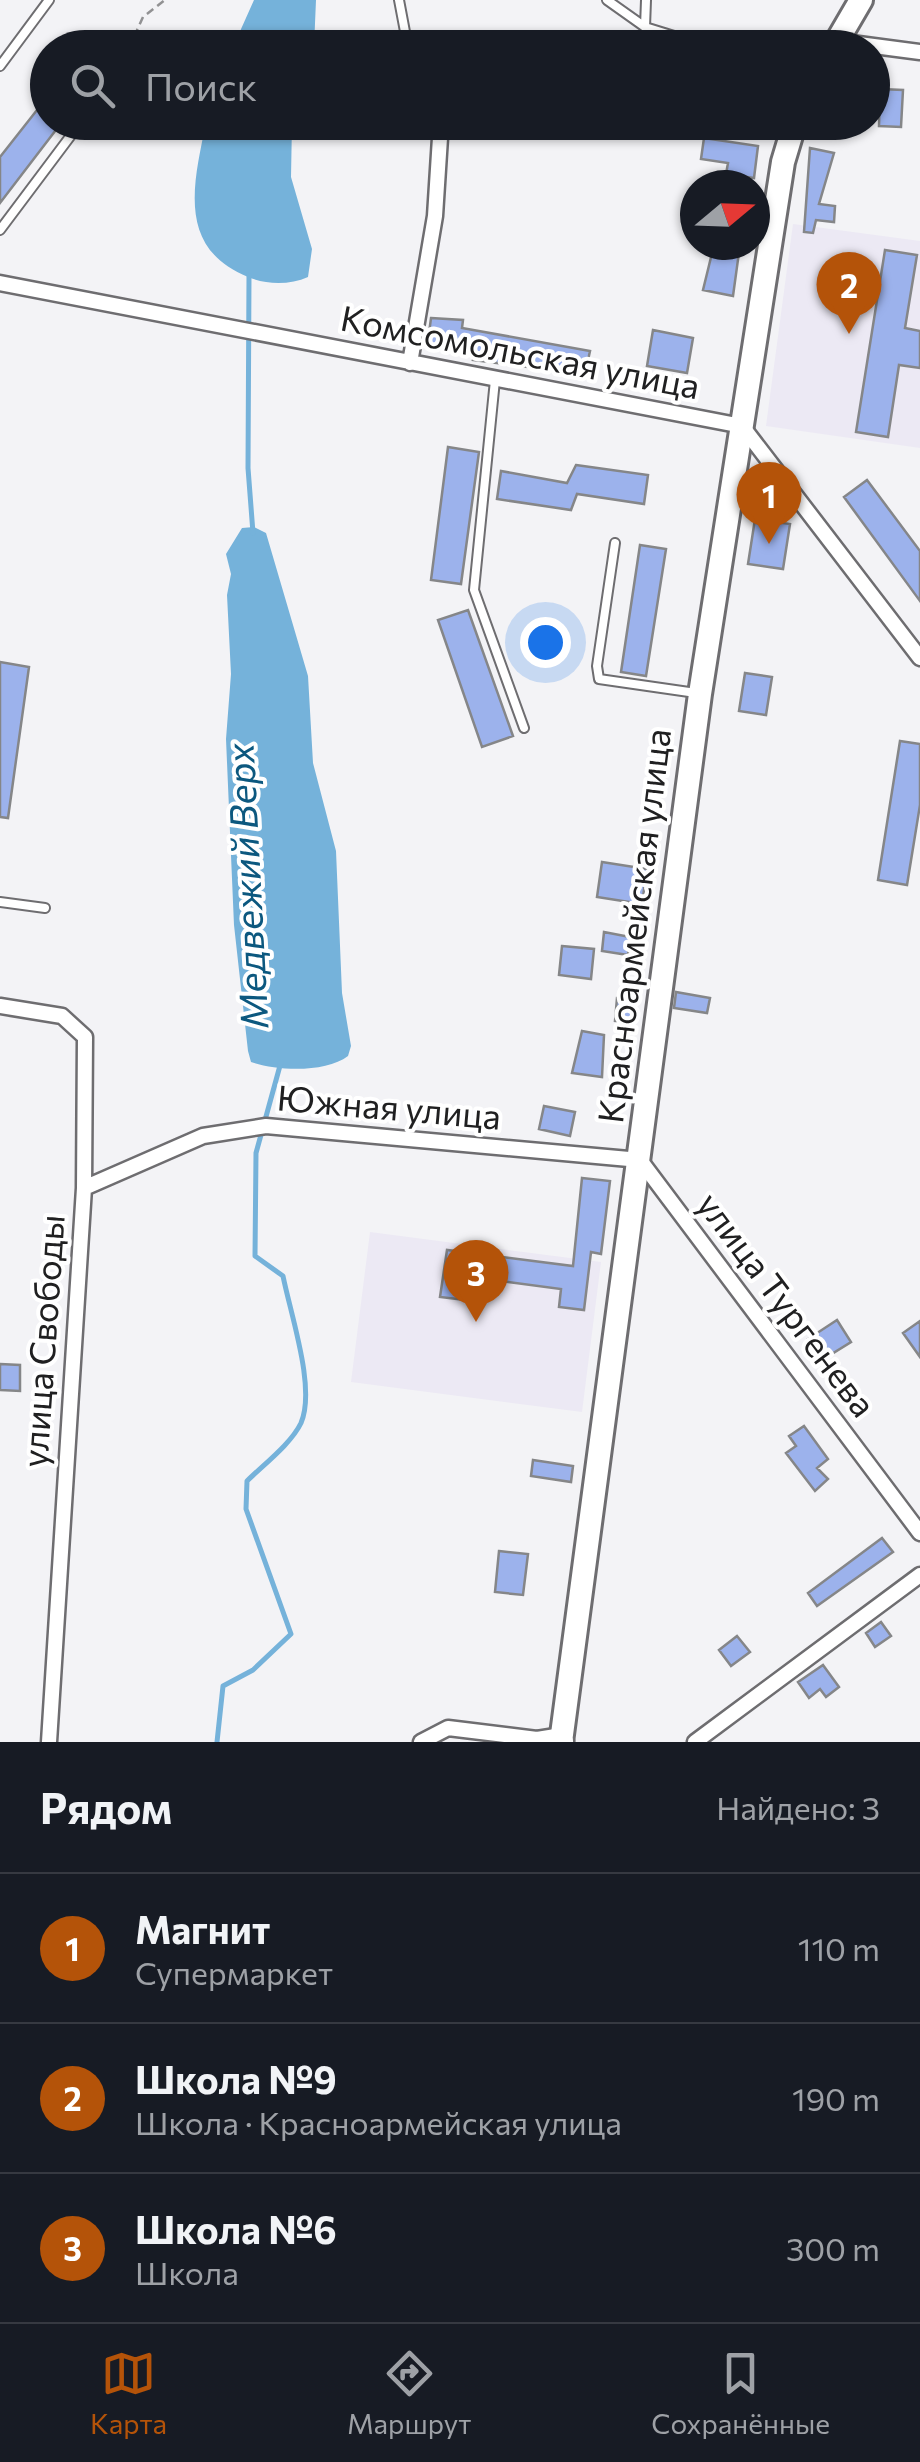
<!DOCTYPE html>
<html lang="ru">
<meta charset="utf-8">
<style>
body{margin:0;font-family:Commissioner,sans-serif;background:#242831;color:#f1f3f6}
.compass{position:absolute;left:680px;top:170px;width:90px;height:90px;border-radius:50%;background:#171b24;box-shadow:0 2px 8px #0004;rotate:71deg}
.you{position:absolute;left:545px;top:642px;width:35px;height:35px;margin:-25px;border:8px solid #fff;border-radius:50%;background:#1a73e8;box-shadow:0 0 0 15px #1a73e833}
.badge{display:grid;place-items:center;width:65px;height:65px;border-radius:50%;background:#b45309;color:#fff;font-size:32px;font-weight:700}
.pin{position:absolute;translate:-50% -82px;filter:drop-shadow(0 2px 5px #0008)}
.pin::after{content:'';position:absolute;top:52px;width:35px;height:30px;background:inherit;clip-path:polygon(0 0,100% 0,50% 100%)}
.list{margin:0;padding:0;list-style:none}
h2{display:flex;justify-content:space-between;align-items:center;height:130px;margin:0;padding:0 40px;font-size:42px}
h2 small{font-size:32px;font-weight:400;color:#9ea1a6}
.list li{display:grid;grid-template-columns:65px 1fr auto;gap:30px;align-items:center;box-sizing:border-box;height:150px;padding:0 40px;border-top:2px solid #363941}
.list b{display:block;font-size:38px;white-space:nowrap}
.list p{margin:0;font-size:32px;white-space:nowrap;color:#9ea1a6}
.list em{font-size:32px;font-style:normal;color:#9ea1a6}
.icon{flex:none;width:55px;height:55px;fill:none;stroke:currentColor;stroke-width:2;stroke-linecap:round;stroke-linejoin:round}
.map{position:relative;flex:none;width:920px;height:1742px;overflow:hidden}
.search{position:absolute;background:#171b24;box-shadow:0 2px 8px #0004;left:30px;right:30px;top:30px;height:110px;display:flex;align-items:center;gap:25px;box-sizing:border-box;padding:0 35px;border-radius:55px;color:#9ea1a6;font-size:38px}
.sheet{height:580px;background:#171b24}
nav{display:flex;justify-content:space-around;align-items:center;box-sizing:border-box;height:140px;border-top:2px solid #363941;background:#171b24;font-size:28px;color:#9ea1a6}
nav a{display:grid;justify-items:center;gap:5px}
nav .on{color:#b45309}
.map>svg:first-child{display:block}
.built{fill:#ece9f4}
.water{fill:#75b2da}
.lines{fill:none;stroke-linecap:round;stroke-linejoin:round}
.stream{stroke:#75b2da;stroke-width:5}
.building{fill:#9cb2ec;stroke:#858688;stroke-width:2.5}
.lane-casing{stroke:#6e6d70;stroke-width:12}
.street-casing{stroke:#6e6d70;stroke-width:19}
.primary-casing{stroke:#6e6d70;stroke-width:28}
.path{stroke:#919193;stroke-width:2.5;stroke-dasharray:8 5;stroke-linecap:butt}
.lane{stroke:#fff;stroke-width:8}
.street{stroke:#fff;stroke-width:14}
.primary{stroke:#fff;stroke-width:22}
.labels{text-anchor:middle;stroke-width:8;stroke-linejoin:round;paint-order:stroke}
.street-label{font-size:35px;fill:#202021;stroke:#fff}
.water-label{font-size:38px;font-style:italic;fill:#0c587f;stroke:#fff}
</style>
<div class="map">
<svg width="920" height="1742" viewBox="0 0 920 1742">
<rect width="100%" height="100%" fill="#f3f3f6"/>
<path class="built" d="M 793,224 L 920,241 L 920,448 L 766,426 Z
M 370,1232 L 601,1262 L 582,1412 L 351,1382 Z"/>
<path class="water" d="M 254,0 L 316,0 L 314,47 L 233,47 Z
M 206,123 L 292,123 L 291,177 L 312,249 L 308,277 C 290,285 267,285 248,277 C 177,248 193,185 206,123 Z
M 254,527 L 266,533 L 308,676 L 313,763 L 336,851 L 342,993 L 351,1046 L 348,1056 C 326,1073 277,1071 251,1062 L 248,1051 L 234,925 L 226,739 L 231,674 L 227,595 L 231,574 L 226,554 L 242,528 Z"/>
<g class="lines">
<path class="stream" d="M 249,275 L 248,468 L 253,533
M 217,1742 L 223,1686 L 253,1670 L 291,1634 L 246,1509 L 247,1481 C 263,1465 291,1444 301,1423 C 316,1388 291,1316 283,1276 L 255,1256 L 256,1153 L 281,1062"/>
</g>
<path class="building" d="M 880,89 L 903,90 L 901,127 L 879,126 Z
M 48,96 L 48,122 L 62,122 L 0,203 L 0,157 Z
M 704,138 L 758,146 L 754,178 L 726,174 L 728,163 L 701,159 Z
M 810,148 L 834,153 L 819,204 L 835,206 L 834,222 L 816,220 L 813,233 L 804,232 Z
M 714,245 L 740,245 L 733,296 L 703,290 Z
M 885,250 L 917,255 L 905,328 L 920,331 L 920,368 L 899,365 L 888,437 L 856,432 Z
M 431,318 L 463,320 L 462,328 L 590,351 L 585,374 L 473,360 L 475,353 L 427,348 Z
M 653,330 L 693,338 L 687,373 L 647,366 Z
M 448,447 L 479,452 L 461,584 L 431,580 Z
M 576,465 L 648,475 L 644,504 L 577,494 L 571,510 L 497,499 L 501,471 L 567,483 Z
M 867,480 L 920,551 L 920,601 L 844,497 Z
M 755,519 L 790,524 L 783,569 L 748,564 Z
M 640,545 L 666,549 L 646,676 L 621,672 Z
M 468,610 L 513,736 L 482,747 L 438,620 Z
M 0,662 L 29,667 L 8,818 L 0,817 Z
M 745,673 L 772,677 L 766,715 L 739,711 Z
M 900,741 L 920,744 L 920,805 L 907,885 L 878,880 Z
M 602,862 L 647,869 L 642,904 L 597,897 Z
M 604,932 L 630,937 L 628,955 L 602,951 Z
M 562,946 L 594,949 L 591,979 L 559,975 Z
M 676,992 L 710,998 L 707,1013 L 674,1008 Z
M 617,998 L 633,999 L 631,1023 L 615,1021 Z
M 582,1031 L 604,1035 L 602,1077 L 572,1073 Z
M 544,1106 L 575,1112 L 570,1136 L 539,1129 Z
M 582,1178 L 610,1181 L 601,1254 L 591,1252 L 584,1310 L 559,1307 L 561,1289 L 469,1277 L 466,1300 L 440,1297 L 447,1250 L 573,1266 Z
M 837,1320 L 851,1342 L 822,1360 L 808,1339 Z
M 920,1321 L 920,1357 L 903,1333 Z
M 0,1364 L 20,1365 L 20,1391 L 0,1390 Z
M 804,1426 L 828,1459 L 817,1468 L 828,1479 L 815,1491 L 786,1453 L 796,1446 L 789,1436 Z
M 533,1460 L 573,1466 L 571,1482 L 531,1476 Z
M 882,1538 L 893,1552 L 817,1606 L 808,1593 Z
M 499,1551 L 528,1554 L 523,1595 L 495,1592 Z
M 881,1622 L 891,1636 L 875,1647 L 866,1633 Z
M 737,1636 L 750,1652 L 731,1666 L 719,1650 Z
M 823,1665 L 839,1687 L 826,1697 L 820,1689 L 809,1698 L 798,1682 Z"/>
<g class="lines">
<g class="lane-casing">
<path id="lane" d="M 399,0 L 406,37 L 413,48
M 607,0 L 645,27 L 713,48
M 645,27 L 646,0
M 0,66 L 49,0
M 0,230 L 81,122
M 495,380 L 474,590 L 524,728
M 615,543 L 597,666 L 599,679 L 696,693
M 0,902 L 45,908"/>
</g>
<g class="street-casing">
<path id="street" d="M 836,41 L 920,52
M 0,283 L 742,426 L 920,658
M 410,363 L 435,216 L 441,122
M 0,1006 L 62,1016 L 85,1037 L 84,1188 L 49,1742
M 84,1188 L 203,1136 L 266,1126 L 640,1160 L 920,1533
M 421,1742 L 448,1728 L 537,1739 L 562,1735 L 566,1741
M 695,1742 L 920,1575"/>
</g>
<g class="primary-casing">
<path id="primary" d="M 833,48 L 861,0
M 561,1742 L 700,694 L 783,162 L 795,122"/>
</g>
<path class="path" d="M 129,48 L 143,17 L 165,0"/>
<use href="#lane" class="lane"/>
<use href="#street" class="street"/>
<use href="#primary" class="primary"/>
</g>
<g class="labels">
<g class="street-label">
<text transform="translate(520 353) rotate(11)" y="12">Комсомольская улица</text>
<text transform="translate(635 926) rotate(-83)" y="12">Красноармейская улица</text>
<text transform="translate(389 1108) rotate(5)" y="12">Южная улица</text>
<text transform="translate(786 1305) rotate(53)" y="12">улица Тургенева</text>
<text transform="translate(44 1341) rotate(-86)" y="12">улица Свободы</text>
</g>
<g class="water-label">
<text transform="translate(248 886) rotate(-93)" y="13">Медвежий Верх</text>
</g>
</g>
</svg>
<svg class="compass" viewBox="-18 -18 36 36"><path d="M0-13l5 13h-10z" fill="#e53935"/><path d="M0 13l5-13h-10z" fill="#9ea1a6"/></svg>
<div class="you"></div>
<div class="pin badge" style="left:769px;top:544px">1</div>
<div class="pin badge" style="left:849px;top:334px">2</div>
<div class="pin badge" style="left:476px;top:1322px">3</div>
<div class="search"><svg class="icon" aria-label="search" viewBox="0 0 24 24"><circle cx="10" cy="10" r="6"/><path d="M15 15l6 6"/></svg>Поиск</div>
</div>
<section class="sheet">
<h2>Рядом<small>Найдено: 3</small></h2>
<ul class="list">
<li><span class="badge">1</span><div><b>Магнит</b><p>Супермаркет</p></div><em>110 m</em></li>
<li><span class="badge">2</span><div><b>Школа №9</b><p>Школа · Красноармейская улица</p></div><em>190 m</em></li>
<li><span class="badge">3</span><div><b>Школа №6</b><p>Школа</p></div><em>300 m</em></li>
</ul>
</section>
<nav>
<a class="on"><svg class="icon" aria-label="map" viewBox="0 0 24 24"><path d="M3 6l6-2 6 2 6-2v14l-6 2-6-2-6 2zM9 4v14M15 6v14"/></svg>Карта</a>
<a><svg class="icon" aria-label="directions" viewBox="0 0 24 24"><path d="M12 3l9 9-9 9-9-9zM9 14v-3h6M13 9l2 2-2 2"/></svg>Маршрут</a>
<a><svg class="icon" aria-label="saved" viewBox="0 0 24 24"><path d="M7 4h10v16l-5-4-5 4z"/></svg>Сохранённые</a>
</nav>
